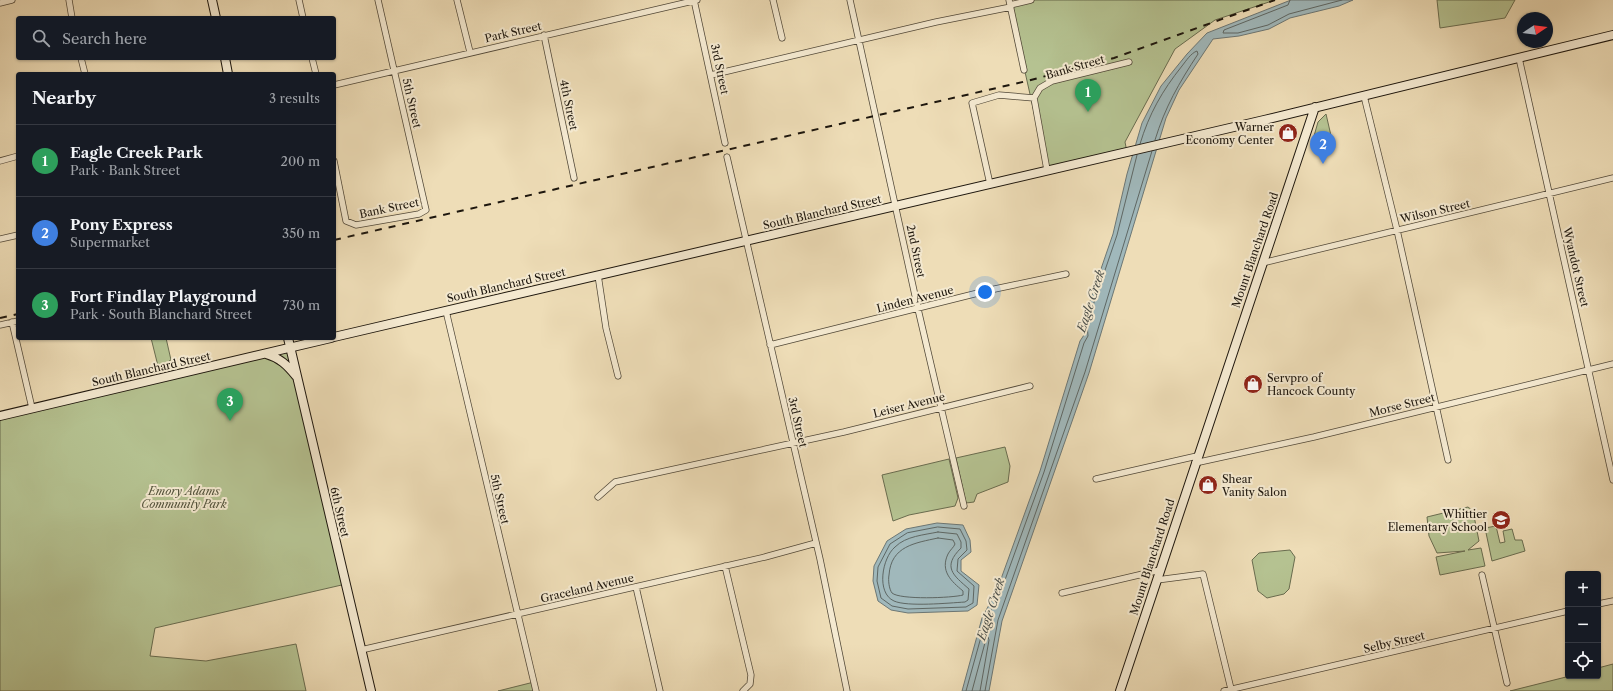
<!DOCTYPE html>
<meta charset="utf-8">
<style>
body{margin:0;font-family:"Libre Caslon Text",serif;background:#242831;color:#f1f3f6}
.controls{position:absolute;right:12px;bottom:12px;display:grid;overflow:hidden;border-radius:4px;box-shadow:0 1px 3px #0004}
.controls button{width:36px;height:36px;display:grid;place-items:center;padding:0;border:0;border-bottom:1px solid #363941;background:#171b24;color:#f1f3f6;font:20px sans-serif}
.compass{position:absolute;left:1517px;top:12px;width:36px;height:36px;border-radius:50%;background:#171b24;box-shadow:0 1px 3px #0004;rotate:77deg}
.you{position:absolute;left:985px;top:292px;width:14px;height:14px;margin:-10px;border:3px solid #fff;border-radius:50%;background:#1a73e8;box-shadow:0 0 0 6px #1a73e833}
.badge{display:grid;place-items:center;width:26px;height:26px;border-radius:50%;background:#7c3aed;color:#fff;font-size:13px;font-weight:700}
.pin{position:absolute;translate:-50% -33px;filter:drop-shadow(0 1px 2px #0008)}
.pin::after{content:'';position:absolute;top:21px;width:14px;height:12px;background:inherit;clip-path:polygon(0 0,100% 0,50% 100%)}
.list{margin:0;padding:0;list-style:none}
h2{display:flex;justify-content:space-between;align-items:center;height:52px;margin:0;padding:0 16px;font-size:17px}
h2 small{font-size:13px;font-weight:400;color:#9ea1a6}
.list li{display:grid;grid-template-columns:26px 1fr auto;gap:12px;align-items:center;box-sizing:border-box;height:72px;padding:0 16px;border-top:1px solid #363941}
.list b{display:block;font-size:15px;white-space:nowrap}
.list p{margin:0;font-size:13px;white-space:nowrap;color:#9ea1a6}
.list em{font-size:13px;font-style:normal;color:#9ea1a6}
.icon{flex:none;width:22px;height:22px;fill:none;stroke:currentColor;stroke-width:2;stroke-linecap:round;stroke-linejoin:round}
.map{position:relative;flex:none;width:1613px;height:691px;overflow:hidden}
.search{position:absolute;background:#171b24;box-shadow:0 1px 3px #0004;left:16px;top:16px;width:320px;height:44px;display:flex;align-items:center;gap:10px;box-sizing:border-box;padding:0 14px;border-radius:4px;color:#9ea1a6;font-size:15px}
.panel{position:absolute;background:#171b24;box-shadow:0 1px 3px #0004;left:16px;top:72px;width:320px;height:268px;border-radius:4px}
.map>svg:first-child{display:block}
.green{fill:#b5c291;stroke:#696c4f}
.water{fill:#a0b8bb;stroke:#6c7775}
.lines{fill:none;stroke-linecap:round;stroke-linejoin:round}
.shore{stroke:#5e6764;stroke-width:1}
.street-casing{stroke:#514838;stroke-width:7}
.secondary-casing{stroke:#1d160d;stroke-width:10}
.street{stroke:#f4e9d0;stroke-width:5.5}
.secondary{stroke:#f4e9d0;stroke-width:8}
.rail{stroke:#1d160d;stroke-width:2;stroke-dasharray:7 7;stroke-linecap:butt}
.labels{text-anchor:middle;stroke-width:4;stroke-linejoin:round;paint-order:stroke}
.street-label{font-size:11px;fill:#1d160d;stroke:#f4e9d0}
.poi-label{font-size:11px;fill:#1d160d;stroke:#f4e9d0;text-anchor:end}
.park-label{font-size:11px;font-style:italic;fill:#52523b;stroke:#f4e9d0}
.water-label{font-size:12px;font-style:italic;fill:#4b4f4a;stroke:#f4e9d0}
</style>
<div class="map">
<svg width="1613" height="691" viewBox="0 0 1613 691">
<rect width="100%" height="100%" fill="#eeddb7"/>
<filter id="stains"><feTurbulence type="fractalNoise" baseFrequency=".005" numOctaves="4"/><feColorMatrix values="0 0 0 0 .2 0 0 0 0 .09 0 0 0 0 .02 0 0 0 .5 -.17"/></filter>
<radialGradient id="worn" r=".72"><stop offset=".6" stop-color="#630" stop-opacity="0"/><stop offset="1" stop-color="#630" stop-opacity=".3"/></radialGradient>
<path class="green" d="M 1031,0 L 1275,0 L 1215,20 L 1175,49 L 1125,142 L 1127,152 L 1047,170 L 1010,5 Z
M 1437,0 L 1515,0 L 1505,18 L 1440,28 Z
M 1326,114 L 1332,140 L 1313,146 L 1312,143 L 1318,122 Z
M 151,338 L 166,338 L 171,360 L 169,361 L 168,367 L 148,372 L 149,369 L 158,366 Z
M 290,347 L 346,584 L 155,628 L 150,656 L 206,661 L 296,644 L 306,691 L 0,691 L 0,416 Z
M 1005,447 L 1010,466 L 1008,482 L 977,494 L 974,502 L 966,503 L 956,458 Z
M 949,459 L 958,498 L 955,506 L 909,515 L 893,521 L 882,475 Z
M 1468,507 L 1473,511 L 1479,541 L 1468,550 L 1481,548 L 1485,566 L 1440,575 L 1436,557 L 1465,551 L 1437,553 L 1429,536 L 1427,517 Z
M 1496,526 L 1500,543 L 1505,542 L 1503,531 L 1512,529 L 1515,540 L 1522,540 L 1525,551 L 1492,561 L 1485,528 Z
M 1290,550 L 1295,557 L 1289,589 L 1284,594 L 1267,598 L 1258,591 L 1252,560 L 1259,553 Z
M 1613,664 L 1613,691 L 1510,691 L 1570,676 L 1598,676 L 1598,668 Z
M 534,682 L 536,691 L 498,691 Z"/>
<path class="water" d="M 1291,0 L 1353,0 L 1339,6 L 1290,18 L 1269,29 L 1239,36 L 1213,39 L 1179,90 L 1166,118 L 1089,373 L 1002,621 L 989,691 L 962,691 L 982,618 L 997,590 L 1040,471 L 1080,341 L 1084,335 L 1082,324 L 1113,234 L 1127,174 L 1142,123 L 1161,86 L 1187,54 L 1207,33 Z
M 937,523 L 963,525 L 970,540 L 971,552 L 961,560 L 961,571 L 979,585 L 977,605 L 968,611 L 908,613 L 891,610 L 878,601 L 873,581 L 874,566 L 887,541 L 906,529 Z"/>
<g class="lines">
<path class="shore" d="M 1290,0 L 1288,5 L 1224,30 L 1223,33 L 1238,33 L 1268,25 L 1289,14 L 1342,0
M 1140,144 C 1149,114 1162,91 1182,66 C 1186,61 1191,53 1197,51 L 1198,54 C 1179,83 1165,107 1155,140
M 938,527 L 960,529 L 966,541 L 967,550 L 958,559 L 957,571 L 974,586 L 973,603 L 966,607 L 908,609 L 892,606 L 881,598 L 877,581 L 878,567 L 890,544 L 907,533 Z
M 938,532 L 957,534 L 961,542 L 961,548 C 942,567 953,575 969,589 L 968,600 L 965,602 C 949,603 907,607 894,601 C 876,593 882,558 895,547 C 906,536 924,535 938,532 Z
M 938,538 L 953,540 L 955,544 C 954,547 950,550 948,554 C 940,571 951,581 963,591 L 963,595 C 952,598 900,600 892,593 C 889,589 888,580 889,575 C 891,546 915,543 938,538 Z
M 966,691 L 986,619 L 1001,591 L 1044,472 L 1084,343 L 1088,336 L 1087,323 L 1117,235 L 1137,155
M 972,691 L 986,639 L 988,637 L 989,640 L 980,691
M 985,691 L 998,620 L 1085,372 L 1152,151"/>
<g class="street-casing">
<path id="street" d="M 69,0 L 72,18
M 299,0 L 303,18
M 457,0 L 470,52
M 694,0 L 725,143
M 773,0 L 782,38
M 850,0 L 918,309 L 964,506
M 1009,0 L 1024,70
M 0,3 L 12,0
M 1010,5 L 1031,0
M 544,35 L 574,178
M 81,58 L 85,74
M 312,58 L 316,74
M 1519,58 L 1613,480
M 711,75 L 936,22 L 1011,7
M 334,85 L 697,0
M 1364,96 L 1397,230 L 1448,460
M 1034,98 L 1047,170
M 727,157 L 820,559 L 847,691
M 0,161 L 18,156
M 334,161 L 346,221 L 356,225 L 419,214 L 426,210 L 378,0
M 990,184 L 972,103 L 999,95 L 1034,98 L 1040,88 L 1052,81 L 1129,62
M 0,239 L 18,235
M 1262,263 L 1613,178
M 598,275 L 606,328 L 618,376
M 446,311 L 536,691
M 12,322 L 32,408
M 0,325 L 18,321
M 770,345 L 990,290 L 1066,274
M 1195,463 L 1314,437 L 1613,364
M 1096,479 L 1197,456
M 598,497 L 615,482 L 844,432 L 1030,386
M 725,566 L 751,675 L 750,684 L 743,691
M 1482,575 L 1507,683
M 1157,580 L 1203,574 L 1231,689
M 636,587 L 660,691
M 1062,593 L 1160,570
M 1598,604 L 1613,601
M 361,650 L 765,557 L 816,543
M 1224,691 L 1568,611"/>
</g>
<g class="secondary-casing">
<path id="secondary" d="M 212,0 L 216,18
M 225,58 L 228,74
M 334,337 L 1264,120 L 1613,35
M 288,338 L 371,691
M 266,354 C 280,358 287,365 296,376
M 0,416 L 331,338
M 1120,691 L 1315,107"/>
</g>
<use href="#street" class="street"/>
<use href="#secondary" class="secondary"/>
<path class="rail" d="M 334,240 L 1027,81 L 1114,58 L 1275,0
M 0,318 L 18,314"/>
</g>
<defs>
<g id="shop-disc" transform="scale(1)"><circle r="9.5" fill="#8f2418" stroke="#f4e9d0"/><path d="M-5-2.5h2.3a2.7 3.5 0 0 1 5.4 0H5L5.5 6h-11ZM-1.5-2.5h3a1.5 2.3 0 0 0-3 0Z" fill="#fff"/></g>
<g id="school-disc" transform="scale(1)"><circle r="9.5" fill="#8f2418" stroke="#f4e9d0"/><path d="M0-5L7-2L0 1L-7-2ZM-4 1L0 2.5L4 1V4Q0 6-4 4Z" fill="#fff"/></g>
</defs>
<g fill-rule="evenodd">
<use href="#shop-disc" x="1288" y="133"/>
<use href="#shop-disc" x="1253" y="384"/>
<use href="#shop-disc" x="1208" y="485"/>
<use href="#school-disc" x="1501" y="520"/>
</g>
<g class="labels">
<g class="street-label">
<text transform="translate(513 32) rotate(-13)" y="4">Park Street</text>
<text transform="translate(1075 67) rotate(-16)" y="4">Bank Street</text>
<text transform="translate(720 69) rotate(78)" y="4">3rd Street</text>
<text transform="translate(412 103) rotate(77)" y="4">5th Street</text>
<text transform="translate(569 105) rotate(78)" y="4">4th Street</text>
<text transform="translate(389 208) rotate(-12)" y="4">Bank Street</text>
<text transform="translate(1435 211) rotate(-13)" y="4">Wilson Street</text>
<text transform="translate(822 212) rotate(-13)" y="4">South Blanchard Street</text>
<text transform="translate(1255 250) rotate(-71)" y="4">Mount Blanchard Road</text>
<text transform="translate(916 251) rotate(78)" y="4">2nd Street</text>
<text transform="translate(1576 267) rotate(77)" y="4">Wyandot Street</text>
<text transform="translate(506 285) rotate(-13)" y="4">South Blanchard Street</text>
<text transform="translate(915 299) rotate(-14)" y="4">Linden Avenue</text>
<text transform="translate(151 369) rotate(-13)" y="4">South Blanchard Street</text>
<text transform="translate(909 405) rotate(-14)" y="4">Leiser Avenue</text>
<text transform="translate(1402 405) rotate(-14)" y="4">Morse Street</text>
<text transform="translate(798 422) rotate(77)" y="4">3rd Street</text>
<text transform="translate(500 499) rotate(77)" y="4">5th Street</text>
<text transform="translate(340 512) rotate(77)" y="4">6th Street</text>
<text transform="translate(1152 557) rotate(-72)" y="4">Mount Blanchard Road</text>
<text transform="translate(587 588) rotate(-13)" y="4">Graceland Avenue</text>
<text transform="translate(1394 642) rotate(-13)" y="4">Selby Street</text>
</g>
<g class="poi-label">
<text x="1274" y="131">Warner<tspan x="1274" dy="13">Economy Center</tspan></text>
<text x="1267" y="382" text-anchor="start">Servpro of<tspan x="1267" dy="13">Hancock County</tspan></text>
<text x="1222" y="483" text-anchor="start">Shear<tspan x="1222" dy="13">Vanity Salon</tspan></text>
<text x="1487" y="518">Whittier<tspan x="1487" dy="13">Elementary School</tspan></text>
</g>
<g class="park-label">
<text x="184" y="495">Emory Adams<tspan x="184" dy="13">Community Park</tspan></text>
</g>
<g class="water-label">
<text transform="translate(1091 301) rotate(-72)" y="4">Eagle Creek</text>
<text transform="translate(991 609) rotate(-72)" y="4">Eagle Creek</text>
</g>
</g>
<rect width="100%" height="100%" filter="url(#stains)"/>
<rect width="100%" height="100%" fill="url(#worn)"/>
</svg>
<div class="controls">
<button>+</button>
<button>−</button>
<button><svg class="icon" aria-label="locate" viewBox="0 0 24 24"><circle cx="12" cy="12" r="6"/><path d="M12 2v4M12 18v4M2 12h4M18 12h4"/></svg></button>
</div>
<svg class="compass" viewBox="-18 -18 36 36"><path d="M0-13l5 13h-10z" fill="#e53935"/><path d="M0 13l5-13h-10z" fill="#9ea1a6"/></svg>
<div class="you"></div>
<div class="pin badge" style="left:1088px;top:112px;background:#2e9e5b">1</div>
<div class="pin badge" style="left:1323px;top:164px;background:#3f7fe0">2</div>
<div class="pin badge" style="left:230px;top:421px;background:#2e9e5b">3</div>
<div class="search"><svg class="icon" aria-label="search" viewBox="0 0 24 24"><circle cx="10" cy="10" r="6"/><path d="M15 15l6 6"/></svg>Search here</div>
<section class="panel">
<h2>Nearby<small>3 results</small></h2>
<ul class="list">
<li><span class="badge" style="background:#2e9e5b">1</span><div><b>Eagle Creek Park</b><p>Park · Bank Street</p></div><em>200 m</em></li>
<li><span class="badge" style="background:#3f7fe0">2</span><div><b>Pony Express</b><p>Supermarket</p></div><em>350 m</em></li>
<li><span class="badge" style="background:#2e9e5b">3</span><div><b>Fort Findlay Playground</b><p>Park · South Blanchard Street</p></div><em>730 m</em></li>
</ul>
</section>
</div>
